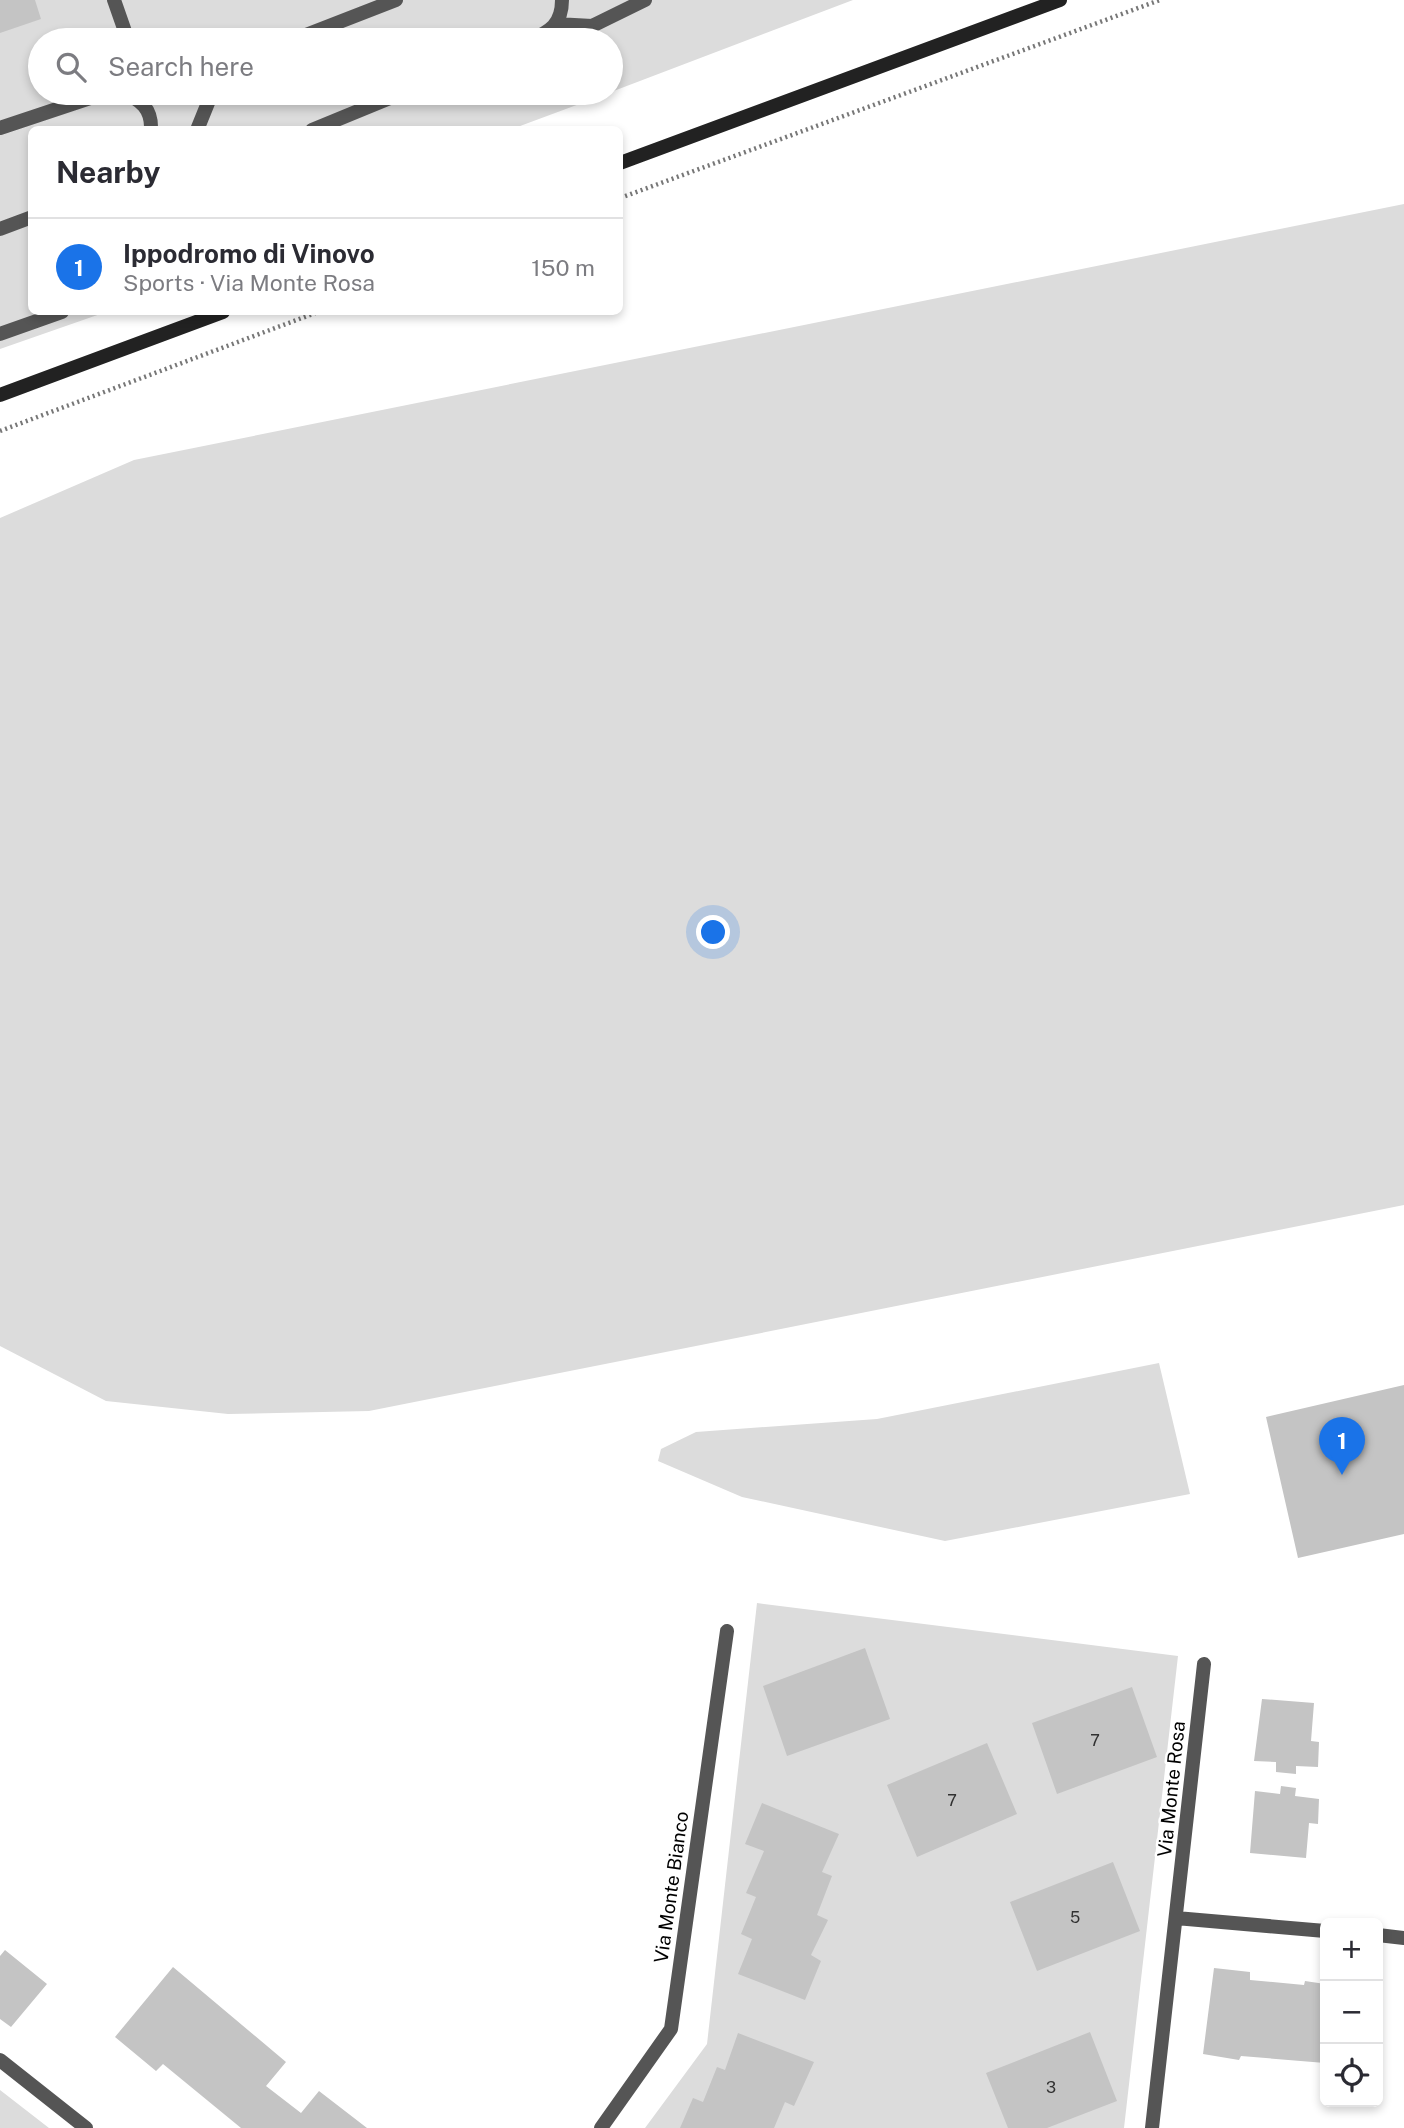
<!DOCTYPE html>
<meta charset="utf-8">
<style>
body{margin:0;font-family:"Public Sans",sans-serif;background:#f2f2f3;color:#2b2b33}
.controls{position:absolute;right:21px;bottom:21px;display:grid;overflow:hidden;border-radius:10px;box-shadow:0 4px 10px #0003}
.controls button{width:63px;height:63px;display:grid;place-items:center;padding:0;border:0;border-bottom:2px solid #e1e1e2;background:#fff;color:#2b2b33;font:35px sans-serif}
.you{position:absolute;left:714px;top:933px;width:24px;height:24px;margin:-18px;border:5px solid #fff;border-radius:50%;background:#1a73e8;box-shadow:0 0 0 10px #1a73e833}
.badge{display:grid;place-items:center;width:46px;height:46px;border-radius:50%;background:#1a73e8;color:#fff;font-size:23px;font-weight:700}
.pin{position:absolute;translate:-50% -58px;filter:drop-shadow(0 2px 4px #0008)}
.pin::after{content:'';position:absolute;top:37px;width:24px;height:21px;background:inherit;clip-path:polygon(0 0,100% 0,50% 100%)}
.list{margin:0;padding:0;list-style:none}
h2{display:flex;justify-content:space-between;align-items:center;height:91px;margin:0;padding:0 28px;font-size:30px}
h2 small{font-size:23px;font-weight:400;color:#7c7c81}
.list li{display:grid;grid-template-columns:46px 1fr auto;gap:21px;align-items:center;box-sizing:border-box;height:98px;padding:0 28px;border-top:2px solid #e1e1e2}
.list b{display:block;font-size:26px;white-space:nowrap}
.list p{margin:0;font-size:23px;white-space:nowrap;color:#7c7c81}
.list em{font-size:23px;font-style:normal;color:#7c7c81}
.icon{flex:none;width:38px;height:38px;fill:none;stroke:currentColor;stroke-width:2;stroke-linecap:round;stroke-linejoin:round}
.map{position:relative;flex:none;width:1404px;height:2128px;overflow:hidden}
.search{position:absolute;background:#fff;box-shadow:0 4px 10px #0003;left:28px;top:28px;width:595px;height:77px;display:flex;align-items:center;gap:18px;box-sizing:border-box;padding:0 24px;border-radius:38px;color:#7c7c81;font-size:26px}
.panel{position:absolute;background:#fff;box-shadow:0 4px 10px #0003;left:28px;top:126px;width:595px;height:189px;border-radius:10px}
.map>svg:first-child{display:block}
.green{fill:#dcdcdc}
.building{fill:#c4c4c4}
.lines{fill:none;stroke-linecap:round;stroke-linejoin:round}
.path{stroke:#777;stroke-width:4.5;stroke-dasharray:2 3.5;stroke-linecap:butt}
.lane{stroke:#555;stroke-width:14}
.street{stroke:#555;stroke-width:14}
.secondary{stroke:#222;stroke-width:14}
.labels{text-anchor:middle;stroke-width:5;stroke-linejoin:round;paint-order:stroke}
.number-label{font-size:16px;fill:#313131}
.street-label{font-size:19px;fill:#000;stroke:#fff}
</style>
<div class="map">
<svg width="1404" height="2128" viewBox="0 0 1404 2128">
<rect width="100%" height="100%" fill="#fff"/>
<path class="green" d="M 0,0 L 853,0 L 611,92 L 611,40 L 40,40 L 40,93 L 609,93 L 512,129 L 32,130 L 32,312 L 106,312 L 0,349 Z
M 1404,204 L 1404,1205 L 369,1411 L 228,1414 L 106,1401 L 0,1346 L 0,518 L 134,460 Z
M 1159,1363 L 1190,1494 L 945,1541 L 742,1497 L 658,1461 L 661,1449 L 696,1432 L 877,1419 Z
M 757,1603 L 1178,1656 L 1124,2128 L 645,2128 L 707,2044 Z
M 0,2090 L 49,2128 L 0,2128 Z"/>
<path class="building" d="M 0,0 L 35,0 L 41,19 L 0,33 Z
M 1404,1385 L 1404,1534 L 1298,1558 L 1266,1417 Z
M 865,1648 L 890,1719 L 787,1756 L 763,1686 Z
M 1132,1687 L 1157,1757 L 1057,1794 L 1032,1723 Z
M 1262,1699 L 1314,1703 L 1311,1741 L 1319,1742 L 1318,1767 L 1296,1766 L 1296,1774 L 1276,1772 L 1276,1762 L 1254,1761 Z
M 987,1743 L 1017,1814 L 917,1857 L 887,1785 Z
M 1281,1786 L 1296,1788 L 1295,1796 L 1319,1799 L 1318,1824 L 1309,1823 L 1306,1858 L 1250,1853 L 1255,1791 L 1280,1794 Z
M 762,1803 L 839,1834 L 822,1872 L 832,1876 L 817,1915 L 828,1920 L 811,1955 L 821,1961 L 805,2000 L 738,1974 L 752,1939 L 741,1934 L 756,1897 L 746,1893 L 764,1851 L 745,1844 Z
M 1113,1862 L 1140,1931 L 1037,1971 L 1010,1902 Z
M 5,1950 L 47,1984 L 11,2027 L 0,2019 L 0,1956 Z
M 173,1967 L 286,2062 L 266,2086 L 301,2113 L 319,2091 L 367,2128 L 241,2128 L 163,2064 L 156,2071 L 115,2037 Z
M 1214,1968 L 1250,1972 L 1250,1980 L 1304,1985 L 1305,1981 L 1325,1984 L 1325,2063 L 1241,2056 L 1239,2060 L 1203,2054 Z
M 1090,2032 L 1117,2101 L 1047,2128 L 1008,2128 L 986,2073 Z
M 738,2033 L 814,2062 L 794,2106 L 785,2102 L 774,2128 L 680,2128 L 693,2098 L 703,2102 L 717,2067 L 725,2070 Z"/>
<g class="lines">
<path class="path" d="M 620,198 L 1160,0
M 0,431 L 318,312"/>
<path class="lane" d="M 114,0 L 128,40
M 556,24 L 592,26 L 645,0
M 293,40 L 396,0
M 530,40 C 550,32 562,24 562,0
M 122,93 C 141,99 152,109 151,130
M 0,128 L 105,93
M 197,130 L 212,93
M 312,130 L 402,93
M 0,229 L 32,217
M 0,334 L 62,312"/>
<path class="street" d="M 1176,1918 L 1325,1931
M 1378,1935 L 1404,1938
M 0,2060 L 86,2128
M 601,2128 L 671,2029 L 727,1631
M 1152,2128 L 1204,1664"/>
<path class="secondary" d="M 620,163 L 1060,0
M 0,395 L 223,312"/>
</g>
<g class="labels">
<g class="number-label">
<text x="1095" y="1746">7</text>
<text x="952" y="1806">7</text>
<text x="1075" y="1923">5</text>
<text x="1051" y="2093">3</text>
</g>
<g class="street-label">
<text transform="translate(1171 1789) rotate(-84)" y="7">Via Monte Rosa</text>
<text transform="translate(671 1887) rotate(-82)" y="7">Via Monte Bianco</text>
</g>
</g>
</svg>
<div class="controls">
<button>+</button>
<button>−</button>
<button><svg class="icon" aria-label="locate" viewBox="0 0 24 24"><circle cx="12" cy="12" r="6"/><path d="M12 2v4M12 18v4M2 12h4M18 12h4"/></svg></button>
</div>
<div class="you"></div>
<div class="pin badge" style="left:1342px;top:1475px">1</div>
<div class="search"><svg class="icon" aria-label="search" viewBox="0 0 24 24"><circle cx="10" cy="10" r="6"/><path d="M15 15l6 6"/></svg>Search here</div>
<section class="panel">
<h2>Nearby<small></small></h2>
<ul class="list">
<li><span class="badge">1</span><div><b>Ippodromo di Vinovo</b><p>Sports · Via Monte Rosa</p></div><em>150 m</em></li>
</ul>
</section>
</div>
